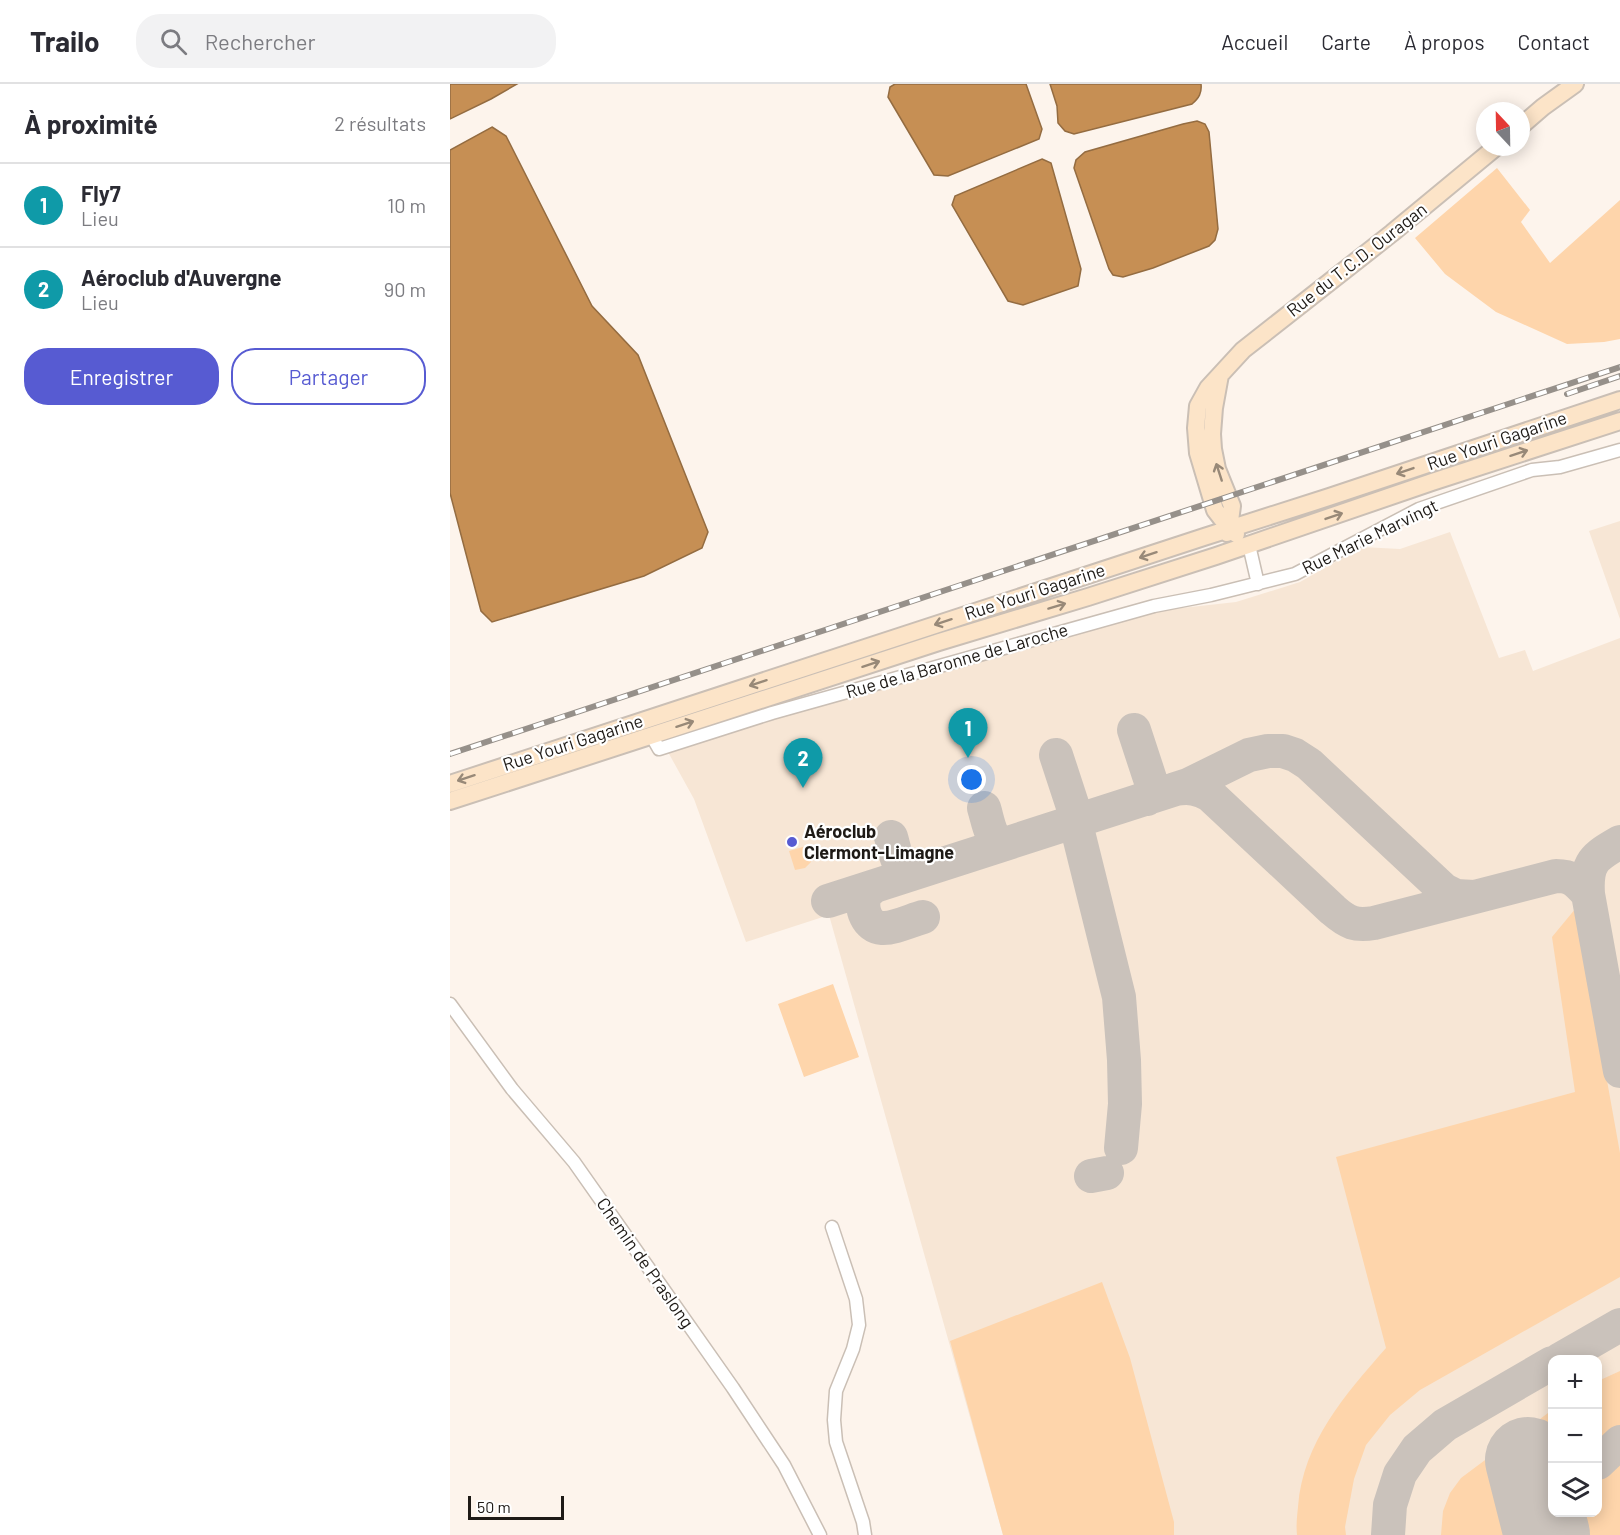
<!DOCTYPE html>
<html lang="fr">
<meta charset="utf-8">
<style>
body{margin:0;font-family:Barlow,sans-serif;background:#f2f2f3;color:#2b2b33}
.controls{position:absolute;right:18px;bottom:18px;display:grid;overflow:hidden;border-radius:12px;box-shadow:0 3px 15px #0003}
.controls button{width:54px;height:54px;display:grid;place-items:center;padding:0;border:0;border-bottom:2px solid #e1e1e2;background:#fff;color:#2b2b33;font:30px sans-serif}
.compass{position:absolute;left:1026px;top:18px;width:54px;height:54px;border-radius:50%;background:#fff;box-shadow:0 3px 15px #0003;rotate:338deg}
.scale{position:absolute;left:18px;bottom:15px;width:96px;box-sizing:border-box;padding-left:6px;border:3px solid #1e1a16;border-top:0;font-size:16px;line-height:21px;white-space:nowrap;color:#1e1a16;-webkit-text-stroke:4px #fff;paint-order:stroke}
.you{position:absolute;left:522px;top:696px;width:21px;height:21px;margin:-15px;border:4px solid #fff;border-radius:50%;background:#1a73e8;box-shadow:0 0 0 9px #1a73e833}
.badge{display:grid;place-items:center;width:39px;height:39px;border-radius:50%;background:#575bd2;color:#fff;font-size:20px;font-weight:700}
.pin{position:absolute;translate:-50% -50px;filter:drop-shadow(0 2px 3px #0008)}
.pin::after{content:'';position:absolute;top:32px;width:21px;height:18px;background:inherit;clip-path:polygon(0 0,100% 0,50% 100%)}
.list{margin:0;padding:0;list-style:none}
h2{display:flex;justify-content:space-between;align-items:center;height:78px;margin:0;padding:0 24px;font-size:26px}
h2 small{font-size:20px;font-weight:400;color:#7c7c81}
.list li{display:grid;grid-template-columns:39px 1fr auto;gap:18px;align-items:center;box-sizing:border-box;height:84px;padding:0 24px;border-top:2px solid #e1e1e2}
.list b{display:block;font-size:22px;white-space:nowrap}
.list p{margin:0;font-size:20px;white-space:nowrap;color:#7c7c81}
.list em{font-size:20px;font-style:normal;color:#7c7c81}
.actions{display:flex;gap:12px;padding:18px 24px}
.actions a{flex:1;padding:14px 0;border:2px solid #575bd2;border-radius:24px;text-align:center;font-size:21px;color:#575bd2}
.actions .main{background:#575bd2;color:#fff}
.icon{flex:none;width:33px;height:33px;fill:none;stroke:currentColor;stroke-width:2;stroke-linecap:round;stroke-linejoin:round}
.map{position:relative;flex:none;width:1170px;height:1451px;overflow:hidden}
header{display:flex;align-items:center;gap:36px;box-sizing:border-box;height:84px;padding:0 30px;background:#fff;border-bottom:2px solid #e1e1e2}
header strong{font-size:28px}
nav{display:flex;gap:33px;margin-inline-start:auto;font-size:21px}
.search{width:420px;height:54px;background:#f2f2f3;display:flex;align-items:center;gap:15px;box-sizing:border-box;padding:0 21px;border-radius:24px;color:#7c7c81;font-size:22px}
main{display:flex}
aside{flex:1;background:#fff}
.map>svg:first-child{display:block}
.built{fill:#f7e6d5;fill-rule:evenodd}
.green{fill:#fed5ab}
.water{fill:#c68f54;stroke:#946c41;stroke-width:1.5}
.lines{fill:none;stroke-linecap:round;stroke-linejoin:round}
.taxiway{stroke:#cac2bb;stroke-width:34}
.runway{stroke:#cac2bb;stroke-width:86}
.street-casing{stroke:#cabfb5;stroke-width:15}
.secondary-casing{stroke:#cabfb5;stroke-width:20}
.street{stroke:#fff;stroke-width:12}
.secondary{stroke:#fce4c8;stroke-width:16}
.rail-casing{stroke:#96908a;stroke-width:6}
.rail{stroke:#fff;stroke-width:4;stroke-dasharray:11;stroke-linecap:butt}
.oneway{stroke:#988978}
.poi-dot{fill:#575bd2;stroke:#fff;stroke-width:2}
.labels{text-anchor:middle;stroke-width:4.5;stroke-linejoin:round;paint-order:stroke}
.street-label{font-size:18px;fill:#1e1a16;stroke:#fff}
.poi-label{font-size:18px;font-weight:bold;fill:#1e1a16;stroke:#fff;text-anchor:start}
</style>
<header>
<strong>Trailo</strong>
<div class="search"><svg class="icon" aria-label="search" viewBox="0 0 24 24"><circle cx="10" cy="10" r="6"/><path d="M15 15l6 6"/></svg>Rechercher</div>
<nav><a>Accueil</a><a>Carte</a><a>À propos</a><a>Contact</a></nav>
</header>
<main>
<aside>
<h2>À proximité<small>2 résultats</small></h2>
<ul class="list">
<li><span class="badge" style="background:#0f9aa8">1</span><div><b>Fly7</b><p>Lieu</p></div><em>10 m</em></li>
<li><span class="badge" style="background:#0f9aa8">2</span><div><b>Aéroclub d'Auvergne</b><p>Lieu</p></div><em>90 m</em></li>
</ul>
<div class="actions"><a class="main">Enregistrer</a><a>Partager</a></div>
</aside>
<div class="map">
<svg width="1170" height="1451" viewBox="0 0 1170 1451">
<rect width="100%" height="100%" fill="#fdf4ec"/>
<path class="built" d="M 1170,437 L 1170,535 L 1139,447 Z
M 1000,448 L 1049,574 L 1075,566 L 1083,587 L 1170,554 L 1170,1451 L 553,1451 L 379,831 L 296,858 L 244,715 L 218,668 L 324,634 L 705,527 L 786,518 L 850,498 L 912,463 L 950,465 ZM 1102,1276 L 1148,1276 L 1148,1428 L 1102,1428 Z"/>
<path class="green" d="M 1047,84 L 1080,126 L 1071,138 L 1100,179 L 1170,116 L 1170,255 L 1154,258 L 1117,260 L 1046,228 L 995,190 L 965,154 Z
M 356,762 L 361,778 L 355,784 L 345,786 L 339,767 Z
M 1126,824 L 1170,1069 L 1170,1193 L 970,1306 L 940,1331 L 916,1361 L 904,1395 L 895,1443 L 896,1451 L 847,1451 C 846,1442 847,1432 848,1423 C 853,1358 895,1311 936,1264 L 886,1073 L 1125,1008 L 1102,853 Z
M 383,900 L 409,973 L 354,993 L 328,920 Z
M 652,1198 L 680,1274 L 724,1438 L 724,1451 L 553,1451 L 500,1257 Z
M 1170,1287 L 1170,1451 L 991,1451 L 993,1427 L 1000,1409 L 1011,1394 L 1102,1326 L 1102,1428 L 1148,1428 L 1148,1297 Z"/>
<path class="water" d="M 0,0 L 67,0 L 41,15 L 0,35 Z
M 445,0 L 576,0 L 592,45 L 589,55 L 498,92 L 484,91 L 438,13 L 440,3 Z
M 600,0 L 751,0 C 752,9 749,14 742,20 L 624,50 L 615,47 L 608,39 L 607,22 Z
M 747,37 L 755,40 L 759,48 L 768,145 L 765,156 L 759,162 L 703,184 L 673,193 L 663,191 L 659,185 L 624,84 L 626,76 L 635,68 L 733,40 Z
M 42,43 L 56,52 L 142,222 L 188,271 L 258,448 L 252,464 L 194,492 L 42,538 L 31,527 L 0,409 L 0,66 Z
M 592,75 L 601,79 L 631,185 L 628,202 L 573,221 L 558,217 L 502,121 L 505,112 Z"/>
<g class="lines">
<path class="taxiway" d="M 684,646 L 703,704 L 701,710 L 697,715
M 606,671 L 625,729 L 629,733 L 637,733
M 725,705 C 739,703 748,704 760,711 L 883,826 C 898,839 905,842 924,839 L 1106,792 C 1123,792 1127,798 1138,810 L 1170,987
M 534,724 C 538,736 540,758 554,760
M 637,733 L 630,740 L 628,748 L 669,913 L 674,976 L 675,1020 L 671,1064
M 441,753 C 445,766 447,787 461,790
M 425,802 C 421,805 417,807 415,812 C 410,825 417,843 432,844 C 443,845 462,836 473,833
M 1138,810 C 1136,778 1144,773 1170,758
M 378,817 L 738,701 L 799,671 L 818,667 L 833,667 L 845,671 L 859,680 L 994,806 L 1006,812 L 1024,813
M 641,1092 L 657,1089
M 1109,1276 L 1170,1241
M 1148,1379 L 1170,1358
M 1092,1431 L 1102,1421
M 938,1451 L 940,1421 L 950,1390 L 967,1365 L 995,1341 L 1102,1279"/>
<path class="runway" d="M 1078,1376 L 1097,1451"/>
<g class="street-casing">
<path id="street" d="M 799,461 L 808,500
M 201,651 L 209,665 L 322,629 L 704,522 L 761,511 L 845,490 L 969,425 L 1082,386 L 1110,383 L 1170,366
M 0,920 L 62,1005 L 124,1078 L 283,1304 L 334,1381 L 370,1451
M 382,1143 L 406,1215 L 409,1241 L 403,1265 L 386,1307 L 384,1336 L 386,1358 L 413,1438 L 415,1451"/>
</g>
<g class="secondary-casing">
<path id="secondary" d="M 1071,42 L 1093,23 L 1125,0
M 770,291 L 764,324 L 762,350 L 763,365 L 767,385 L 782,422 L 779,444 L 777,449
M 786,450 L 779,444 L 765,426 L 748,369 L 746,344 L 748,322 L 758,304 L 793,266 L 942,149 L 1046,63
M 0,700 L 754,453 L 879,413 L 1170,316
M 0,717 L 489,558 L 638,513 L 766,472 L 982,398 L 1170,337"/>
</g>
<use href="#street" class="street"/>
<use href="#secondary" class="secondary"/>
<g class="rail-casing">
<path id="rail" d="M 1117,310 L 1170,292
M 0,670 L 1170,283"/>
</g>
<use href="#rail" class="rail"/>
</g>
<defs><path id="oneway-shaft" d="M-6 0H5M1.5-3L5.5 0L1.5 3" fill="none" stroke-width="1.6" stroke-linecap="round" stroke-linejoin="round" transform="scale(1.5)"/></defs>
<g class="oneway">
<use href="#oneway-shaft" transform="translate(1069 369) rotate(-18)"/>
<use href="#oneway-shaft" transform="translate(955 387) rotate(161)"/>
<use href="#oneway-shaft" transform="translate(769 388) rotate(-108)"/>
<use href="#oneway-shaft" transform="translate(884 432) rotate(-19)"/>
<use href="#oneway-shaft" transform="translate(698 471) rotate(162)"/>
<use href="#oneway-shaft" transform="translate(607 522) rotate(-17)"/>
<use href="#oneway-shaft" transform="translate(493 538) rotate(162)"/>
<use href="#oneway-shaft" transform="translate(421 580) rotate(-18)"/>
<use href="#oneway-shaft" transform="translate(308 599) rotate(162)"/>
<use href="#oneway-shaft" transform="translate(235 640) rotate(-18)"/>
<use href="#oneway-shaft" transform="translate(16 694) rotate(162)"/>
</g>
<circle class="poi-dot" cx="342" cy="758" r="6"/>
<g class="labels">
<g class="street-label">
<text transform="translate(907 176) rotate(-38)" y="6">Rue du T.C.D. Ouragan</text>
<text transform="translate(1047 357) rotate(-19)" y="6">Rue Youri Gagarine</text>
<text transform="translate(920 453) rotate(-26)" y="6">Rue Marie Marvingt</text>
<text transform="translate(585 508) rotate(-18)" y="6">Rue Youri Gagarine</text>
<text transform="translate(507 577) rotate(-16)" y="6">Rue de la Baronne de Laroche</text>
<text transform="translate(123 659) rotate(-18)" y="6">Rue Youri Gagarine</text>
<text transform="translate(195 1179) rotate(55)" y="6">Chemin de Praslong</text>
</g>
<g class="poi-label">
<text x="354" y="754">Aéroclub<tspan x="354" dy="21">Clermont-Limagne</tspan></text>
</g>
</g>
</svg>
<div class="controls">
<button>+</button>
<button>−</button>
<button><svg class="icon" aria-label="layers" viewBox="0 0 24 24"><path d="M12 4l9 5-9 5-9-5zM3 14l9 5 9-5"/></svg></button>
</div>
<svg class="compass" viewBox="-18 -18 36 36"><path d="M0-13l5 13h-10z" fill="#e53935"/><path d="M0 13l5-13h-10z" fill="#7c7c81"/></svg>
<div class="scale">50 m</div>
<div class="you"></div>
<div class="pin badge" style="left:518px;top:674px;background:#0f9aa8">1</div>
<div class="pin badge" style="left:353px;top:704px;background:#0f9aa8">2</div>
</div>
</main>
